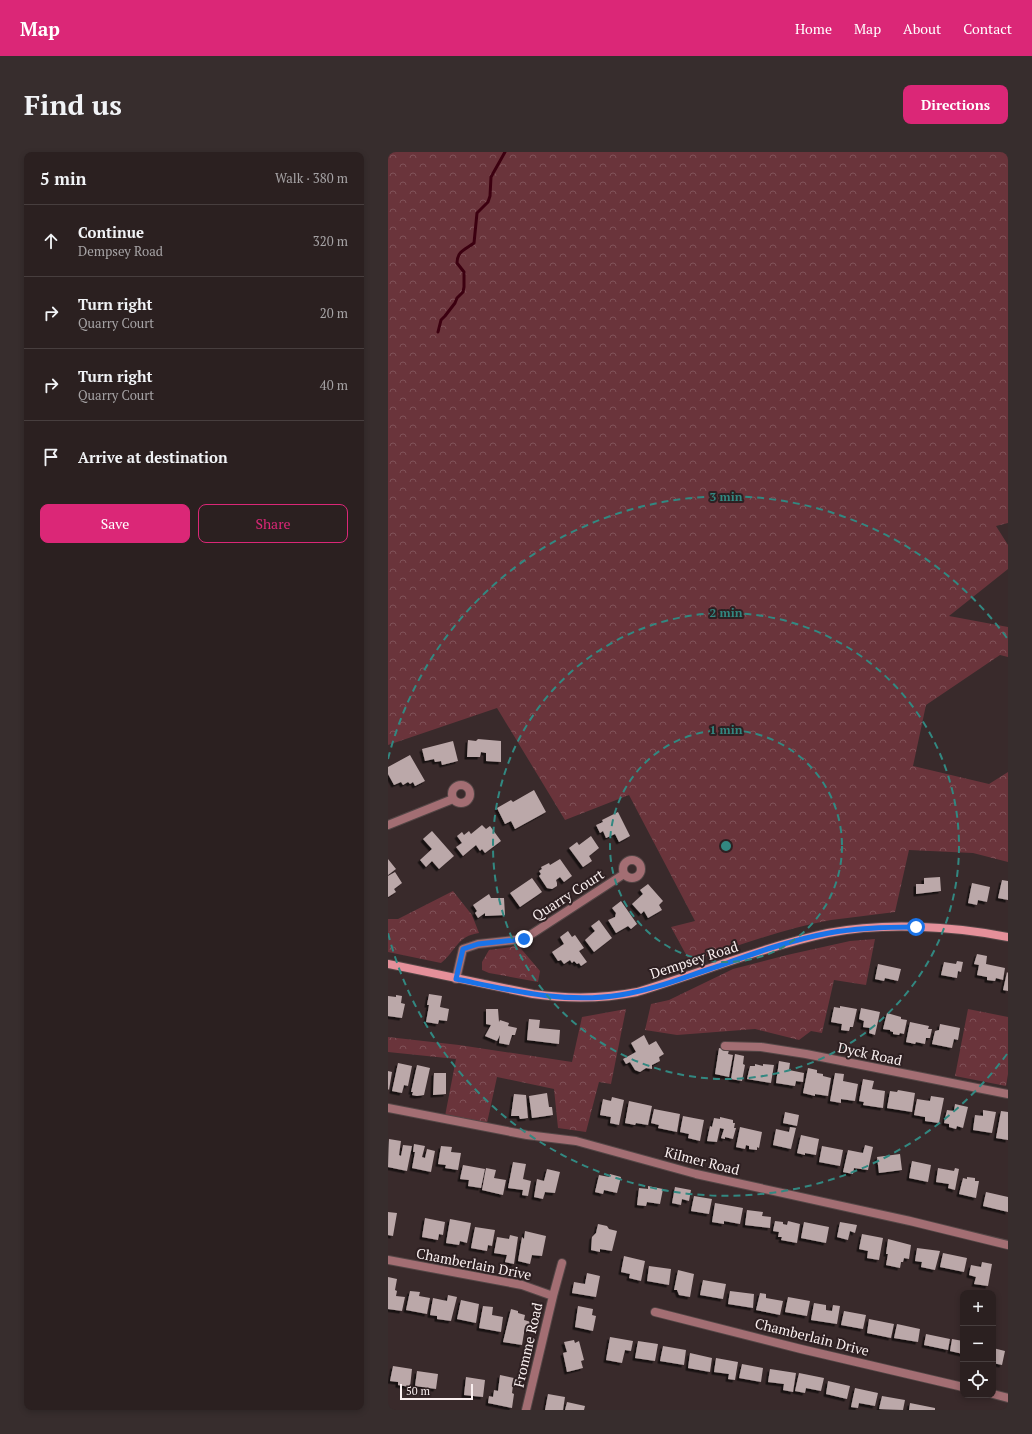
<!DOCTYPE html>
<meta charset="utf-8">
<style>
body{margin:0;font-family:"PT Serif",serif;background:#372d2d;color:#f1f3f6}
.controls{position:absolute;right:12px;bottom:12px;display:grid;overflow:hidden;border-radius:8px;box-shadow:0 2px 6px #0003}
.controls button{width:36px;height:36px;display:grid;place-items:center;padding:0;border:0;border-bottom:1px solid #473e3e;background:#2b2020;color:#f1f3f6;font:20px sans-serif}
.scale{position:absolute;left:12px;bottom:10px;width:73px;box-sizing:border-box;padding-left:4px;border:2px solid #f9efef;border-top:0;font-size:11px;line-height:14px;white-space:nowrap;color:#f9efef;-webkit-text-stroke:3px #2e2022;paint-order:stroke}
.stop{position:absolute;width:12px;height:12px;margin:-9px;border:3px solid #1a73e8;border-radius:50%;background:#fff}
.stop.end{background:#1a73e8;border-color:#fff;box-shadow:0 1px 4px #0008}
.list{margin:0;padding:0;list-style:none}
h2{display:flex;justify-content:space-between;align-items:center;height:52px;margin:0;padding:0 16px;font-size:17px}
h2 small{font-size:13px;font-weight:400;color:#a6a3a5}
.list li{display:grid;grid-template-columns:26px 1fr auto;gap:12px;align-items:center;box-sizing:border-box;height:72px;padding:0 16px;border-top:1px solid #473e3e}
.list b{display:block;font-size:15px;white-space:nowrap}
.list p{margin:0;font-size:13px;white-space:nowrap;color:#a6a3a5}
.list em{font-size:13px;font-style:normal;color:#a6a3a5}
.actions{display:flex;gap:8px;padding:12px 16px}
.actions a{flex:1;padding:9px 0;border:1px solid #db2777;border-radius:8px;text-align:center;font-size:14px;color:#db2777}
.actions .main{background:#db2777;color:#fff}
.icon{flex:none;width:22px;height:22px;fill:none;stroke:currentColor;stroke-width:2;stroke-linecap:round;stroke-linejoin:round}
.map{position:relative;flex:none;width:620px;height:1258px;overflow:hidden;border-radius:8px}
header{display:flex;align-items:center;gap:24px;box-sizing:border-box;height:56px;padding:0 20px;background:#db2777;color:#fff}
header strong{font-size:19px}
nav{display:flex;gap:22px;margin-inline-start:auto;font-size:14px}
.intro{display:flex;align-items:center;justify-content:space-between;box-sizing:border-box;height:96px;padding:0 24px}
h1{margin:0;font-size:28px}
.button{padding:10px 18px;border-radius:8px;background:#db2777;color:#fff;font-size:14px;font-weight:700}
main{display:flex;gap:24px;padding:0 24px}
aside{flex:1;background:#2b2020;border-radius:8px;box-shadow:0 2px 6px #0003}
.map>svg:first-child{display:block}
.forest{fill:url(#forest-crowns)}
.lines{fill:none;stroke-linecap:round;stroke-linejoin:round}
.stream{stroke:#3c0010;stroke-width:3}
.building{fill:#bba8a9;filter:url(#shadow)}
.street-casing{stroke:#544646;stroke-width:10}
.secondary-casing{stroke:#544646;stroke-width:10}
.street{stroke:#a36e73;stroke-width:8}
.secondary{stroke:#e5909a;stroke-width:8}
.route{stroke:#1a73e8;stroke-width:5}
.ring{fill:none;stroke:#328881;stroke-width:2;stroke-dasharray:7 5}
.labels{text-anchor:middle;stroke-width:4;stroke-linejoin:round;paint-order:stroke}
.street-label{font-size:14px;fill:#f9efef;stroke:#2e2022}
.centre{fill:#328881;stroke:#2e2022;stroke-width:2}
.ring-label{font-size:12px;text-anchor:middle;font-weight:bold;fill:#328881;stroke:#2e2022;stroke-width:4;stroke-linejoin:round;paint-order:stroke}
</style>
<header>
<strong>Map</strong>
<nav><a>Home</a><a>Map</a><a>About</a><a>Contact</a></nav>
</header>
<div class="intro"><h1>Find us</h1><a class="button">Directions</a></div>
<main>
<aside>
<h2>5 min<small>Walk · 380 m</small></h2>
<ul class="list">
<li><svg class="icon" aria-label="ahead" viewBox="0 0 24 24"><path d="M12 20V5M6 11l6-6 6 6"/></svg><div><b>Continue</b><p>Dempsey Road</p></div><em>320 m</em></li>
<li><svg class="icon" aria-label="right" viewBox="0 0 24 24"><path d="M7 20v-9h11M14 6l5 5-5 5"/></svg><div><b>Turn right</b><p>Quarry Court</p></div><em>20 m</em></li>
<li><svg class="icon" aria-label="right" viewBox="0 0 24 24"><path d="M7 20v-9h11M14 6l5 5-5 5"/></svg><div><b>Turn right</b><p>Quarry Court</p></div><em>40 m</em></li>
<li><svg class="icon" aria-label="arrive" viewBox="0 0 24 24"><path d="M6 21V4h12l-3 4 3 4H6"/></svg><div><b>Arrive at destination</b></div></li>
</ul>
<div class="actions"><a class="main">Save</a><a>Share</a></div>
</aside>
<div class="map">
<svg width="620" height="1258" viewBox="0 0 620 1258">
<defs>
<pattern id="forest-crowns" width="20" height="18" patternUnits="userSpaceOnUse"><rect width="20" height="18" fill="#6a343b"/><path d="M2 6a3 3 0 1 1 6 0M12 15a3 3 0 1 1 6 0" fill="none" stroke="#805258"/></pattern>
<filter id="shadow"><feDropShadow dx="-2.5" dy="2.5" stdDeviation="0" flood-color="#0009"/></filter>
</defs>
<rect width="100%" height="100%" fill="#392a2b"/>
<path class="forest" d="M 0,0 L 620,0 L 620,371 L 608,374 L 620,393 L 620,417 L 561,464 L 620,475 L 620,505 L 612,503 L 538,553 L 525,614 L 601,632 L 620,620 L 620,710 L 585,701 L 521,698 L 507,760 C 486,763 465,765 443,768 C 395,777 348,794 302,810 L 283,775 L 307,769 L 241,643 L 177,668 L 109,556 L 0,593 Z
M 65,739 L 84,763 L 91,781 C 69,784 68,799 53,811 L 0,800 L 0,767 L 10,767 Z
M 487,787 L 478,833 L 446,828 L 434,881 L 423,879 L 411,888 L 367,877 L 289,883 L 257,878 L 263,852 L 281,848 L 345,817 L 399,803 L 462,789 Z
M 129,792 L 152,819 L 150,830 L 101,821 L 94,818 L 94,810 L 101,798 L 123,795 Z
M 238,857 L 223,932 L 211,930 L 198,980 L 170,976 L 166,937 L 109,925 L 99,971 L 57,964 L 68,907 L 0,900 L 0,885 L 71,893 L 184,910 L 194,865 Z
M 580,857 L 620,865 L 620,922 L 618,934 L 567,924 Z"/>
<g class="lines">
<path class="stream" d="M 50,180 L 53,168 L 57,164 L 67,151 L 69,146 L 75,140 L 76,135 L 76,120 L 69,111 C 69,99 78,97 86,91 L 89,61 L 100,50 L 102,44 L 103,25 L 117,0"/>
</g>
<path class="building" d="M 90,587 L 113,589 L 113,610 L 98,609 L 98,601 L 93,600 L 92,605 L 79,605 L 80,588 L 88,589 Z
M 65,589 L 70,609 L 54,613 L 53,609 L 47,610 L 46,607 L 37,609 L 34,597 Z
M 22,603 L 37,629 L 27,634 L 25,630 L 22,632 L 20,630 L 15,633 L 13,630 L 6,633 L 0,622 L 0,615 Z
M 146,638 L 158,660 L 127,677 L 123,669 L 117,672 L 109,656 L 123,648 L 125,650 Z
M 230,660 L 242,684 L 231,690 L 227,682 L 218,686 L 215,679 L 212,681 L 208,673 L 215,670 L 214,668 Z
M 94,673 L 98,677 L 102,674 L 113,689 L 97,701 L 94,697 L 92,699 L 88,693 L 75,704 L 68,695 L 74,691 L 69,684 L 74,680 L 76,683 L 81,679 L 83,682 Z
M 44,679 L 66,704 L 51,717 L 44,709 L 38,715 L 32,708 L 44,697 L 35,687 Z
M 203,684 L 211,696 L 201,704 L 204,709 L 195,715 L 181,696 L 189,690 L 191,693 Z
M 0,707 L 8,717 L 0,723 Z
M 172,707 L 184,724 L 176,730 L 172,725 L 168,728 L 169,731 L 169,734 L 164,737 L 159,736 L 151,724 L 153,722 L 151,719 L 154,717 L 153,715 L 161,711 L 162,713 Z
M 7,720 L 14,731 L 6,737 L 8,740 L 0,745 L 0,724 Z
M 552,725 L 553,739 L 528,742 L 528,732 L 536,732 L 536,726 Z
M 144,726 L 154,740 L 132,755 L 122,741 Z
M 614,728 L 620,729 L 620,748 L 610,746 Z
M 584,731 L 602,735 L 599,750 L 590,748 L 589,753 L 580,751 Z
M 260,732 L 275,749 L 271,753 L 274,758 L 260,766 L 256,759 L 253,762 L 244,752 L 255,742 L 252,738 Z
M 101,742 L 103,746 L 116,746 L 117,763 L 97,764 L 97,761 L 90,766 L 87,761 L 89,759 L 85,753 Z
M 233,749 L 249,772 L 243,777 L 240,774 L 228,781 L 220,768 L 227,765 L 228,761 L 224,756 Z
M 211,768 L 224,786 L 206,800 L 197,788 L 207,779 L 203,774 Z
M 180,779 L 184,785 L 187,783 L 196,796 L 191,799 L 199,810 L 193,814 L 191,811 L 189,812 L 186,809 L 184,811 L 182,808 L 176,812 L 173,808 L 170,809 L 164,800 L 176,792 L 172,785 Z
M 589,802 L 599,804 L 598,812 L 617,816 L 615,828 L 608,826 L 607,829 L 599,828 L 599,825 L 589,823 L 591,813 L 586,812 Z
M 569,809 L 575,810 L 573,820 L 570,819 L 569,826 L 553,823 L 556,810 L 568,812 Z
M 490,812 L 513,817 L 510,829 L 497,826 L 496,829 L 487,827 Z
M 619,820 L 620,821 L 620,839 L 615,838 Z
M 41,842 L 54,844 L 52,855 L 61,857 L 59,869 L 51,868 L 50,872 L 38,870 L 41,853 L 39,853 Z
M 8,843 L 14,844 L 13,851 L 17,852 L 14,866 L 0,864 L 0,844 L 8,845 Z
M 452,854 L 469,857 L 465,875 L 462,875 L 461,879 L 453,878 L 454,872 L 443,870 L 446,855 L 452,856 Z
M 473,856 L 492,860 L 487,883 L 481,881 L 482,876 L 475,875 L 476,869 L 471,867 Z
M 98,857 L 110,857 L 111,870 L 112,868 L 121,871 L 120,874 L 129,876 L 127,883 L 124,883 L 121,893 L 111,891 L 112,883 L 109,889 L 97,884 L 103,873 L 98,872 Z
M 499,861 L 513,865 L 513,867 L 519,868 L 516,882 L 512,881 L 511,883 L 505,882 L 505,880 L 502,879 L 502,878 L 495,877 Z
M 141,867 L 152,868 L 151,876 L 172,878 L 171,892 L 139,888 Z
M 522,870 L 541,874 L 540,877 L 544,877 L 542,886 L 538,886 L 537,892 L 528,890 L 527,892 L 518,890 Z
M 552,872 L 572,876 L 570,888 L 566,887 L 564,896 L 544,892 L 547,879 L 551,878 Z
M 256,883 L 261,893 L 268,889 L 276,902 L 271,905 L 272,909 L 264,913 L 264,917 L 258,916 L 252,920 L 247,918 L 242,910 L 238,912 L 235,907 L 248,900 L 243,891 Z
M 331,896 L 341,898 L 340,902 L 345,903 L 341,925 L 327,922 Z
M 347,902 L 356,904 L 355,912 L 357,913 L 354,929 L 343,927 Z
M 391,909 L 402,911 L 401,918 L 416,921 L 415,930 L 408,929 L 407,934 L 388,931 Z
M 10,911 L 24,914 L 20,934 L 16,933 L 14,941 L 4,939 Z
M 367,912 L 375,914 L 375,912 L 386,913 L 383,931 L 359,927 L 362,914 L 367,914 Z
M 29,913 L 42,916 L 36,943 L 29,944 L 24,943 L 25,940 L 23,940 Z
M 420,916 L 429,918 L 429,921 L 435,922 L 435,924 L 443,926 L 440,944 L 427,942 L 427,944 L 415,941 Z
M 0,919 L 4,920 L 1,938 L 0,937 Z
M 46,921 L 58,921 L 58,942 L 45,943 Z
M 447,921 L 456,922 L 455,929 L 470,932 L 467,949 L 453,947 L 453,951 L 442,949 Z
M 475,927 L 486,929 L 484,937 L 497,939 L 495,956 L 475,953 L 476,950 L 471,949 Z
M 510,938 L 527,941 L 524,960 L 499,956 L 502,939 L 509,940 Z
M 159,941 L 161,955 L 164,955 L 165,963 L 144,966 L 141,944 Z
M 126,942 L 138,943 L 140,966 L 132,967 L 131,964 L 123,964 Z
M 543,944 L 556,946 L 551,971 L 537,969 L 537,965 L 526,963 L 529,947 L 542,949 Z
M 224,945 L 236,948 L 231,973 L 222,971 L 223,965 L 212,963 L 215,947 L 223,949 Z
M 241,949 L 264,954 L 260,973 L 248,971 L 247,973 L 237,971 Z
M 567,952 L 580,955 L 575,976 L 569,974 L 568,977 L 561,975 L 561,972 L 556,971 L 559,958 L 566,959 Z
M 266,957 L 292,962 L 289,980 L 270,976 L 271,973 L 263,971 Z
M 595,958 L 608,960 L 604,981 L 585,978 L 587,963 L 595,964 Z
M 613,959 L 620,960 L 620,988 L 608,986 Z
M 397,960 L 411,963 L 409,974 L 395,971 Z
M 295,964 L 316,968 L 312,989 L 300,986 L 301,982 L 292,980 Z
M 332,965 L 345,968 L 345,971 L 347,971 L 346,976 L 348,976 L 345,987 L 337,985 L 337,987 L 333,986 L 336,977 L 332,976 L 329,990 L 319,989 L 322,974 L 324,975 L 326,966 L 332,967 Z
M 352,975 L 374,980 L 371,996 L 369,995 L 369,998 L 361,997 L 361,994 L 358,993 L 357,997 L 348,995 Z
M 402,975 L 408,976 L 403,997 L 385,993 L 388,977 L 401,980 Z
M 413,983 L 431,987 L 428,1003 L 417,1001 L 417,1003 L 409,1001 Z
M 1,987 L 13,989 L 11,1003 L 13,1004 L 15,993 L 24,994 L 19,1019 L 0,1015 Z
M 26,992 L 37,994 L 34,1005 L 37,1006 L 39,997 L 47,999 L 43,1020 L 24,1016 L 27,1000 L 25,1000 Z
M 477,993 L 485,995 L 480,1018 L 466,1016 L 465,1022 L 455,1020 L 460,998 L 475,1001 Z
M 53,994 L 64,995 L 63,1000 L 73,1001 L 70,1018 L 57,1016 L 58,1013 L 50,1012 Z
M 434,994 L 455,998 L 452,1014 L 431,1010 Z
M 512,1002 L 514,1018 L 491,1021 L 489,1005 Z
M 524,1009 L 543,1013 L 540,1030 L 521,1026 Z
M 125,1010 L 138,1012 L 135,1027 L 143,1029 L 140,1044 L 134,1043 L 135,1038 L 120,1036 Z
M 75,1013 L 97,1017 L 93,1036 L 80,1034 L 81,1028 L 72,1027 Z
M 98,1016 L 108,1018 L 106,1026 L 118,1028 L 115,1043 L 94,1038 Z
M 550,1016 L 566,1019 L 567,1016 L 571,1017 L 567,1038 L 560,1036 L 561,1032 L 548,1030 Z
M 159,1017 L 172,1020 L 167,1041 L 157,1040 L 155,1047 L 146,1045 L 149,1027 L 156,1029 Z
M 222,1022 L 233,1025 L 229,1041 L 216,1038 L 215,1042 L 207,1040 L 211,1023 L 221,1025 Z
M 579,1025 L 587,1026 L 587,1029 L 591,1029 L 588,1046 L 571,1042 L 575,1026 L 579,1027 Z
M 260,1034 L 275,1037 L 272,1052 L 259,1050 L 258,1054 L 249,1053 L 251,1036 L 260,1037 Z
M 287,1035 L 303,1038 L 301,1049 L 294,1047 L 293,1053 L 284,1051 Z
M 598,1040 L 620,1045 L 620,1060 L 595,1054 Z
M 306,1044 L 324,1047 L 321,1062 L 303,1059 Z
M 327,1051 L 355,1056 L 352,1072 L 336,1069 L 336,1072 L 324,1070 Z
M 359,1058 L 375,1060 L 374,1064 L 383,1065 L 382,1076 L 357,1073 Z
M 0,1060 L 9,1061 L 5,1084 L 0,1083 Z
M 37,1066 L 57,1070 L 55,1083 L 51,1082 L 50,1088 L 34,1085 Z
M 62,1067 L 83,1071 L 79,1091 L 72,1089 L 71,1093 L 58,1091 Z
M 387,1069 L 395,1070 L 395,1072 L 399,1073 L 400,1069 L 412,1072 L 409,1091 L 393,1088 L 394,1085 L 390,1085 L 391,1080 L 385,1079 Z
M 416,1070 L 441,1075 L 438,1091 L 413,1086 Z
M 452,1070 L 469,1073 L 467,1081 L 462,1079 L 460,1088 L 449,1085 Z
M 210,1072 L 219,1074 L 221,1077 L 229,1079 L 224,1099 L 212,1097 L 212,1100 L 203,1098 L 204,1085 L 208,1081 Z
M 87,1075 L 107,1078 L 104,1094 L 100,1093 L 99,1099 L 83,1096 Z
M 137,1079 L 158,1084 L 154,1104 L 144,1103 L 142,1112 L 130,1109 L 134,1085 L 136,1087 Z
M 474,1082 L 495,1086 L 491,1108 L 479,1106 L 480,1099 L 471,1097 Z
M 122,1083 L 130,1085 L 126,1112 L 117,1110 L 119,1103 L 106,1101 L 109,1085 L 121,1087 Z
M 500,1087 L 523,1093 L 521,1107 L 516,1106 L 515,1110 L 513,1110 L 512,1116 L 498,1113 L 500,1102 L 498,1102 Z
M 529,1096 L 552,1099 L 547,1118 L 533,1115 L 534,1110 L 527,1109 Z
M 555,1101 L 579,1106 L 576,1120 L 552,1115 Z
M 236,1104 L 257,1109 L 253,1129 L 241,1126 L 242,1122 L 233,1120 Z
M 594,1110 L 604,1112 L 600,1134 L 586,1132 L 588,1125 L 581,1123 L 583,1113 L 593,1115 Z
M 261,1114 L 283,1117 L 281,1133 L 259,1129 Z
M 290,1118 L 306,1122 L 302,1145 L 291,1143 L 289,1138 L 286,1138 Z
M 199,1121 L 212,1124 L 208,1145 L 184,1141 L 186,1130 L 197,1132 Z
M 0,1125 L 9,1127 L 7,1138 L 9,1139 L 8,1144 L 17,1145 L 14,1159 L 0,1157 Z
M 315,1128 L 338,1132 L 335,1147 L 312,1143 Z
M 22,1139 L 32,1140 L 31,1144 L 42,1146 L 39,1162 L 18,1158 Z
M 342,1139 L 366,1142 L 365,1156 L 340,1152 Z
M 372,1141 L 378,1142 L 378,1146 L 395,1149 L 392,1163 L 368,1158 Z
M 60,1143 L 69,1145 L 63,1169 L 49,1167 L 49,1164 L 42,1163 L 45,1146 L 59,1149 Z
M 400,1145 L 422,1149 L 419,1164 L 397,1160 Z
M 73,1148 L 91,1152 L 88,1171 L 69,1167 Z
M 426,1151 L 438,1153 L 438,1158 L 444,1159 L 445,1153 L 452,1154 L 449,1172 L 423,1168 Z
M 95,1154 L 105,1155 L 104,1163 L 115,1165 L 113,1180 L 91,1176 Z
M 190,1154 L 205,1157 L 204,1163 L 208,1164 L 205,1179 L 187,1175 Z
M 123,1157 L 130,1159 L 130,1161 L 137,1163 L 136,1168 L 150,1172 L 149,1177 L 137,1175 L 134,1193 L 115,1190 Z
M 456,1159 L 478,1163 L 475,1177 L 453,1173 Z
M 481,1167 L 506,1172 L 503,1186 L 479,1181 Z
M 509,1172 L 532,1177 L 530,1190 L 506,1186 Z
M 538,1182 L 562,1187 L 560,1198 L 536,1193 Z
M 222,1185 L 245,1189 L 243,1199 L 237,1198 L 234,1211 L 218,1208 Z
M 564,1187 L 575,1189 L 575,1202 L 562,1199 Z
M 186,1188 L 187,1191 L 191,1189 L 196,1208 L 193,1209 L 195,1216 L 179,1220 L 175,1201 L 179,1200 L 176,1190 Z
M 250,1189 L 270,1192 L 267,1209 L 247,1206 Z
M 275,1194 L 298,1198 L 296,1213 L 272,1209 Z
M 605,1196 L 617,1199 L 614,1213 L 605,1211 Z
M 302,1201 L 324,1206 L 322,1220 L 300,1216 Z
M 328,1206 L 350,1210 L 347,1228 L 340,1227 L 341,1222 L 326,1220 Z
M 354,1212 L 375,1216 L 373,1230 L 351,1226 Z
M 5,1214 L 24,1217 L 22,1235 L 10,1233 L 10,1230 L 2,1229 Z
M 382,1217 L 408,1221 L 405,1240 L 395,1238 L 396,1232 L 380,1230 Z
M 29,1219 L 50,1222 L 48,1237 L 27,1234 Z
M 411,1221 L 436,1226 L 433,1239 L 418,1236 L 417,1241 L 407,1239 Z
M 112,1223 L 126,1226 L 124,1241 L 126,1242 L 124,1256 L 100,1251 L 101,1244 L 105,1245 L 106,1238 L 110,1239 Z
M 78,1225 L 97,1228 L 95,1245 L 76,1243 Z
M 440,1229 L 462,1234 L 459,1247 L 438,1242 Z
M 467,1236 L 490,1241 L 487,1254 L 471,1251 L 470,1256 L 463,1255 Z
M 160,1242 L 177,1245 L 175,1258 L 157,1258 Z
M 494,1244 L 517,1248 L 515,1258 L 491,1257 Z
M 179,1250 L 197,1254 L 196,1258 L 177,1258 Z
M 522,1251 L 547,1256 L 547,1258 L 521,1258 Z"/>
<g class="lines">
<g class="street-casing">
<path id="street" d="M64 642a9 9 0 1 1 18 0a9 9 0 1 1-18 0Z
M 0,673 L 65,647
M235 717a9 9 0 1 1 18 0a9 9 0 1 1-18 0Z
M 68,827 L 75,797 L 90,792 L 136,787 L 236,722
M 337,894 L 373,895 L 418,902 L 620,942
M 0,956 L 139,983 L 188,989 L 308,1022 L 522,1069 L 620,1093
M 0,1108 L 134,1133 L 165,1144
M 267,1160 L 413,1197 L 575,1235
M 605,1242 L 620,1246
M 138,1258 L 165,1144 L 174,1111"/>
</g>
<g class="secondary-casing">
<path id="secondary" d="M 0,812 L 145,842 C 180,847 214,847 249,840 C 312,821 375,795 440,781 C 497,770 563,774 620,785"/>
</g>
<use href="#street" class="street"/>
<use href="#secondary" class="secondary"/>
</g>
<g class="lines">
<path class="route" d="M 136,787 L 90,792 L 75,797 L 68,827 C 122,838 176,852 232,843 C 266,838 299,824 331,814 C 367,801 403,788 441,781 C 469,776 499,775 528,775"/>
</g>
<g class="ring">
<circle cx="338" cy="694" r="116"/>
<circle cx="338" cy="694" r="233"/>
<path d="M619 902A349 349 0 0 1 0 781M0 607A349 349 0 0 1 619 486"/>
</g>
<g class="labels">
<g class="street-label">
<text transform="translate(180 743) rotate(-33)" y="5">Quarry Court</text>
<text transform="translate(306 808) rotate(-18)" y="5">Dempsey Road</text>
<text transform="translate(482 902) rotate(12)" y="5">Dyck Road</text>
<text transform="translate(314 1009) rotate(14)" y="5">Kilmer Road</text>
<text transform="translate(86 1112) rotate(11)" y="5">Chamberlain Drive</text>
<text transform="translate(424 1185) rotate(14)" y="5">Chamberlain Drive</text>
<text transform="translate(140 1193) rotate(-77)" y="5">Fromme Road</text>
</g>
</g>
<circle cx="338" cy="694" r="6" class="centre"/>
<g class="ring-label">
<text x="338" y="349">3 min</text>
<text x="338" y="465">2 min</text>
<text x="338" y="582">1 min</text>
</g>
</svg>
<div class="controls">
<button>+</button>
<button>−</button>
<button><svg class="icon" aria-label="locate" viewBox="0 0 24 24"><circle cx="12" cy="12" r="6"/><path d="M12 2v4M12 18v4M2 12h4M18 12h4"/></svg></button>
</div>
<div class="scale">50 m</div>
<div class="stop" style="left:528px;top:775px"></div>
<div class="stop end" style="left:136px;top:787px"></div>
</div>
</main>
